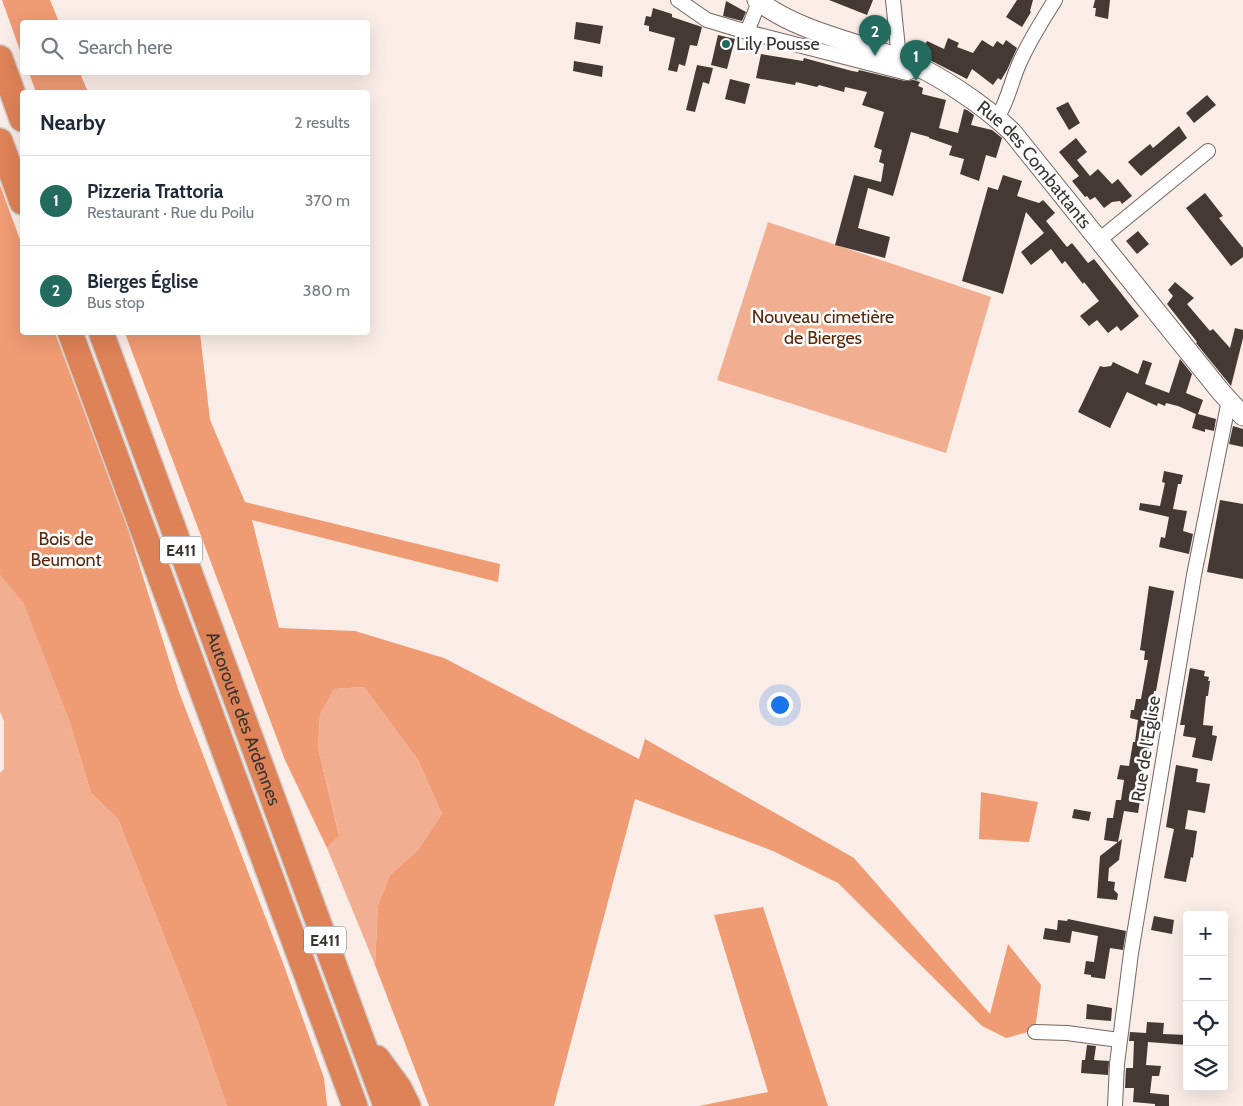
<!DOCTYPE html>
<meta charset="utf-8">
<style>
body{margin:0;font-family:Cabin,sans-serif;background:#f6f6f7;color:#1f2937}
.controls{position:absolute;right:15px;bottom:15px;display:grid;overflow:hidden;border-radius:5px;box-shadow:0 5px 20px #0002}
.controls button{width:45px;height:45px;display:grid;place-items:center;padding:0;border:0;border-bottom:1px solid #e0e1e3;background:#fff;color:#1f2937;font:25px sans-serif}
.you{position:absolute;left:779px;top:704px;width:18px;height:18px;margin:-12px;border:4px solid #fff;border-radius:50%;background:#1a73e8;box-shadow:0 0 0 8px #1a73e833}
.badge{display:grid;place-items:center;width:32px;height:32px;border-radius:50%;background:#246b5f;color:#fff;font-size:16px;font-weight:700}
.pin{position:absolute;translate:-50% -41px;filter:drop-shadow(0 1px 2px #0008)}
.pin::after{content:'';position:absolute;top:26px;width:18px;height:15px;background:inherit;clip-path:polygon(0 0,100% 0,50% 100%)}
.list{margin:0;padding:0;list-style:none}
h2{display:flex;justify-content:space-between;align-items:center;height:65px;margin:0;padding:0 20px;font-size:21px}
h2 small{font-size:16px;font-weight:400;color:#747a83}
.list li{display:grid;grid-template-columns:32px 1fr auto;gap:15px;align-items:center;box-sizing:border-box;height:90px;padding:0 20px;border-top:1px solid #e0e1e3}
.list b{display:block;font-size:19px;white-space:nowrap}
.list p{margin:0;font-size:16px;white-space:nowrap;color:#747a83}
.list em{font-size:16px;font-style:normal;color:#747a83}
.icon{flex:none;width:28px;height:28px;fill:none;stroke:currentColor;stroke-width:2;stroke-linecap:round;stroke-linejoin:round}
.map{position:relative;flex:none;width:1243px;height:1106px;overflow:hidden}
.search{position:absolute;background:#fff;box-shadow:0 5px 20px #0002;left:20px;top:20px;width:350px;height:55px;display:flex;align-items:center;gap:12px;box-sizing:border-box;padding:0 18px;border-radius:5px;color:#747a83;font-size:19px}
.panel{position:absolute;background:#fff;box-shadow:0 5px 20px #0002;left:20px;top:90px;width:350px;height:245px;border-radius:5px}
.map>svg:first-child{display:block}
.green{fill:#f2ae90}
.forest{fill:#ef9b74}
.building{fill:#443934}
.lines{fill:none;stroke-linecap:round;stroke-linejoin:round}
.street-casing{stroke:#726660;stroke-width:16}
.secondary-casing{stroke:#726660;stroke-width:21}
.highway-casing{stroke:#cfcecd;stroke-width:28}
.street{stroke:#fff;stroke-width:14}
.secondary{stroke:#fff;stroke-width:19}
.highway{stroke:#de8257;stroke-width:25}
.poi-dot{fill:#246b5f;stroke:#fff;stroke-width:2}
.labels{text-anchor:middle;stroke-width:5;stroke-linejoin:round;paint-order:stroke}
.shield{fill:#fff;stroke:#74706e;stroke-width:1}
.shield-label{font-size:16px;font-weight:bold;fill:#383330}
.poi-label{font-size:18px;fill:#383330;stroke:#fff;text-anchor:start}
.street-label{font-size:18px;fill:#383330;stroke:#fff}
.park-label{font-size:18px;fill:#5a2609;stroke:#fff}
</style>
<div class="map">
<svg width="1243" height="1106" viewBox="0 0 1243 1106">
<rect width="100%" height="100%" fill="#faece6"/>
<path class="green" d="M 768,222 L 991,297 L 946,453 L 717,380 Z
M 0,575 L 23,601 L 70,723 L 91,793 L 118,819 L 198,1022 L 227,1106 L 0,1106 L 0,773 L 4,769 L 4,721 L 0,712 Z
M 364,687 L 418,760 L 442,814 L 418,850 L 390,875 L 378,905 L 375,965 L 327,848 L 339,834 L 318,748 L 320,715 L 334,689 Z"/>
<path class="forest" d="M 2,0 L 50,0 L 59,22 L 22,22 L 22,56 Z
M 29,73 L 80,73 L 88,92 L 36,92 Z
M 0,185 L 22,245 L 22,332 L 55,333 L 122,513 L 123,513 L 179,692 L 283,963 L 324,1078 L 327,1106 L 227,1106 L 198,1022 L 118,819 L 91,793 L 70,723 L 23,602 L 0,575 Z
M 125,333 L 200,333 L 210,420 L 245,502 L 500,564 L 498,582 L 252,520 L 279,628 L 355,631 L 444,658 L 639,759 L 645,739 L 854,858 L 990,1014 L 1008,944 L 1041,985 L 1035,1030 L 1006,1038 L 982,1026 L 838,883 L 773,851 L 635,799 L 554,1106 L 429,1106 L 375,965 L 378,905 L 390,875 L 418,850 L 442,814 L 418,760 L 364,687 L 334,689 L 320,715 L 318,748 L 339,835 L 327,848 L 285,760 Z
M 981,792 L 1038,802 L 1029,842 L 979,839 Z
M 763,907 L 828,1106 L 699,1106 L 768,1092 L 714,915 Z"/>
<path class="building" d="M 829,0 L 873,0 L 867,15 Z
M 1017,0 L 1033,0 L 1030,11 L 1031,12 L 1022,27 L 1006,17 Z
M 1095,0 L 1110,0 L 1108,19 L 1095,16 L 1096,8 L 1093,8 Z
M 726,1 L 746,12 L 742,21 L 723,16 Z
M 653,8 L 672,14 L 672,17 L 702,27 L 697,46 L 690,45 L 685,66 L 679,64 L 677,72 L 668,70 L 675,38 L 649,31 L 649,26 L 644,25 L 646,16 L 651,17 Z
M 576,22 L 603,26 L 600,44 L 574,39 Z
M 718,35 L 735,39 L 727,69 L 711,65 Z
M 948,38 L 959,43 L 957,47 L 973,53 L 982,40 L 993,47 L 997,41 L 1003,45 L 1006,40 L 1017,48 L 1007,70 L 1001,80 L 998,78 L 993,85 L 972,69 L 967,79 L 920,55 L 927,41 L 944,49 Z
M 761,54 L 803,61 L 804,58 L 852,71 L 858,72 L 859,70 L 905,81 L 913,80 L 920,82 L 918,86 L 923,88 L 922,94 L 946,100 L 939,128 L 958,133 L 964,109 L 967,110 L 974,115 L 971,125 L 992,130 L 1002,138 L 996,158 L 986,155 L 979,181 L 960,174 L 964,159 L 949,155 L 952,146 L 929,138 L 929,137 L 911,132 L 893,196 L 868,188 L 858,228 L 890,237 L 885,258 L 835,245 L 854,175 L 881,182 L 884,164 L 879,162 L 882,150 L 874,147 L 884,112 L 862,105 L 867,92 L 845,87 L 844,92 L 819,85 L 817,87 L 796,82 L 795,85 L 756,78 Z
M 574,61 L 603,66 L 602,77 L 573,71 Z
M 697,65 L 713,68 L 709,84 L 703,82 L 695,112 L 686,110 Z
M 730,79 L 750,84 L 745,104 L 725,99 Z
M 1207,95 L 1216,105 L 1194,123 L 1186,113 Z
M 1068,102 L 1080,123 L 1069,130 L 1056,108 Z
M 1179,126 L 1187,138 L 1141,176 L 1128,162 L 1150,144 L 1153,148 Z
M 1076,138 L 1087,152 L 1077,160 L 1090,176 L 1098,169 L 1112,184 L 1118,179 L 1132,196 L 1122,204 L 1120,201 L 1112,202 L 1104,208 L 1095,197 L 1090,200 L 1087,196 L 1085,197 L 1072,181 L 1079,176 L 1059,152 Z
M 1003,175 L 1022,181 L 1017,196 L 1039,203 L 1043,200 L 1045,202 L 1055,213 L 1046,221 L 1067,247 L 1072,243 L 1088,263 L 1094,259 L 1139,316 L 1121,331 L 1117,326 L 1108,333 L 1097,320 L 1089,326 L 1080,316 L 1099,301 L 1084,282 L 1083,284 L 1065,261 L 1062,264 L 1051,249 L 1031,265 L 1021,252 L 1044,233 L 1026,212 L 1003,294 L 962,281 L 988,187 L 998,190 Z
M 1205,193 L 1223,216 L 1219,218 L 1243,248 L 1243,257 L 1231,266 L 1186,208 Z
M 1138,231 L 1149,244 L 1137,254 L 1126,241 Z
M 1175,282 L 1194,298 L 1187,304 L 1210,331 L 1213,329 L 1230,348 L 1235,328 L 1243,330 L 1243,338 L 1231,386 L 1196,343 L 1197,342 L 1167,304 L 1173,296 L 1168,290 Z
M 1180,359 L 1192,374 L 1186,393 L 1203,400 L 1198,414 L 1216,419 L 1214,431 L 1205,429 L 1205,432 L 1192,428 L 1196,414 L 1178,406 L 1166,403 L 1165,406 L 1158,403 L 1157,406 L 1127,392 L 1110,428 L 1078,412 L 1100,366 L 1104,367 L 1111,366 L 1113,362 L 1138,374 L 1143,360 L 1152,363 L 1145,384 L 1169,393 Z
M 1233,426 L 1243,429 L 1243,447 L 1229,444 Z
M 1164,471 L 1183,475 L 1181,484 L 1178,484 L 1173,509 L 1187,511 L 1183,531 L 1193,534 L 1189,554 L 1159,547 L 1161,537 L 1165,538 L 1169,517 L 1139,510 L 1140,503 L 1160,506 L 1165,483 L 1162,482 Z
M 1220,500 L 1243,504 L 1243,579 L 1207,572 Z
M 1149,586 L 1174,591 L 1156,691 L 1154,691 L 1151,713 L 1159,715 L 1157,723 L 1152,722 L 1148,752 L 1146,752 L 1142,776 L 1144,776 L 1138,813 L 1124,811 L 1118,842 L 1122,839 L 1119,860 L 1109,868 L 1108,881 L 1115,882 L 1114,890 L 1118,894 L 1117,900 L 1097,898 L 1100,856 L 1118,842 L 1104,840 L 1107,818 L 1113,818 L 1116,800 L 1121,800 L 1124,780 L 1117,779 L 1120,765 L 1129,766 L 1133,742 L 1135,742 L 1138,720 L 1130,718 L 1131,710 L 1134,710 L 1136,699 L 1141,699 L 1148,660 L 1144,660 L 1145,651 L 1140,650 Z
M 1190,668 L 1205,671 L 1204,676 L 1209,677 L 1208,681 L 1210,681 L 1208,696 L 1206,696 L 1203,725 L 1213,726 L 1212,735 L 1217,736 L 1212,761 L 1192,757 L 1196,738 L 1183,736 L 1185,725 L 1180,725 Z
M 1176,765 L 1198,769 L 1196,782 L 1210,784 L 1205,813 L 1188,810 L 1185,829 L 1197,831 L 1193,858 L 1191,857 L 1186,882 L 1164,878 L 1174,829 L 1166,827 Z
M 1074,809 L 1091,812 L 1089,821 L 1072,818 Z
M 1154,916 L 1174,920 L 1172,934 L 1151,930 Z
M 1068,919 L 1126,931 L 1123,950 L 1110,948 L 1105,979 L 1091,977 L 1091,975 L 1084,974 L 1086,961 L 1094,962 L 1098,936 L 1072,931 L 1070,943 L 1043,939 L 1045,928 L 1057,930 L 1058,920 L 1067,921 Z
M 1087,1004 L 1112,1008 L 1111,1021 L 1086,1019 Z
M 1147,1022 L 1164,1023 L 1163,1034 L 1187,1035 L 1187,1045 L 1148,1042 L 1146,1065 L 1161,1066 L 1159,1076 L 1152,1076 L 1150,1093 L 1169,1095 L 1169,1106 L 1155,1106 L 1155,1104 L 1133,1102 L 1134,1088 L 1125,1088 L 1126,1068 L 1133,1068 L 1134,1041 L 1129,1041 L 1130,1032 L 1146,1033 Z
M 1087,1045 L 1096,1046 L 1094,1060 L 1109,1061 L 1108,1075 L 1081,1073 L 1082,1060 L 1085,1060 Z"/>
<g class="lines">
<g class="street-casing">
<path id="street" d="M 678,0 L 707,20 L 747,32 L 759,2
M 893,0 L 899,58
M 747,32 L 907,73 L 914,70 L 918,66
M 997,118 C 1008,101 1011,82 1019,64 C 1029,41 1042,21 1055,0
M 1099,240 L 1208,151
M 1035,1032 L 1067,1033 L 1119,1040
M 1115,1106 L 1117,1064 L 1131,953 L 1194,575 L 1229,400"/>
</g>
<g class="secondary-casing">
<g id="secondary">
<path id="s1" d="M 757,0 C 797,31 851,41 898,58 C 934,71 984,105 1012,132 L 1221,392 L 1243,416"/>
</g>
</g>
<g class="highway-casing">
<g id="highway">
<path d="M 0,58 L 22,119"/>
<path d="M 0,141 L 22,202"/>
<path d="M 70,332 L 355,1106"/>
<path id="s2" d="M 101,332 L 386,1106"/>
<path d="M 377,1058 L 399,1088 L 408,1106"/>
</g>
</g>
<use href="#street" class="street"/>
<use href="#secondary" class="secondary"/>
<use href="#highway" class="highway"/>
</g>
<circle class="poi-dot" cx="726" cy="44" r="5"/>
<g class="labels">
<g class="shield">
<rect x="160" y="536.5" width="42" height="27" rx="4"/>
<rect x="304" y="926.5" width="42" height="27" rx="4"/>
</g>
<g class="shield-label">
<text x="181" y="556">E411</text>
<text x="325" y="946">E411</text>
</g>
<g class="poi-label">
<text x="736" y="50">Lily Pousse</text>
</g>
<g class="street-label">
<text dy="6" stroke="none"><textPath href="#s1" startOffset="329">Rue des Combattants</textPath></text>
<text dy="6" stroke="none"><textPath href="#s2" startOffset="412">Autoroute des Ardennes</textPath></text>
<text transform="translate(1146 749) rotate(-81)" y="6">Rue de l'Eglise</text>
</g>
<g class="park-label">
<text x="823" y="323">Nouveau cimetière<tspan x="823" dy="21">de Bierges</tspan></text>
<text x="66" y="545">Bois de<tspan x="66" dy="21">Beumont</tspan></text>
</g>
</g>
</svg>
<div class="controls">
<button>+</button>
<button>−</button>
<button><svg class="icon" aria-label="locate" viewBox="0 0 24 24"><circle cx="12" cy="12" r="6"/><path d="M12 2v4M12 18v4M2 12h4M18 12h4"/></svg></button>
<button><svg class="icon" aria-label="layers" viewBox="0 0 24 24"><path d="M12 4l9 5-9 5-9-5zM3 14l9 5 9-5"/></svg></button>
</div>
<div class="you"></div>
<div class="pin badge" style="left:916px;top:81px">1</div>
<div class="pin badge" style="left:875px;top:56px">2</div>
<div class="search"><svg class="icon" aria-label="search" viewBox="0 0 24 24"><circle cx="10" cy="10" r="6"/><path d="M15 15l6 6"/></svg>Search here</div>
<section class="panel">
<h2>Nearby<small>2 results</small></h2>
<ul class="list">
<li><span class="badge">1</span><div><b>Pizzeria Trattoria</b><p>Restaurant · Rue du Poilu</p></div><em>370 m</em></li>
<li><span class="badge">2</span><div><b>Bierges Église</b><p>Bus stop</p></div><em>380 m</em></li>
</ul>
</section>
</div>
